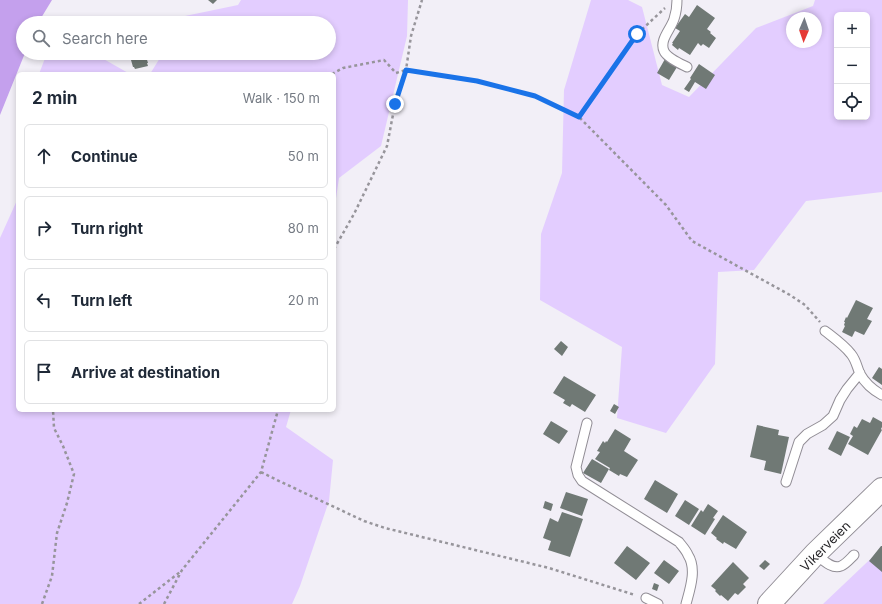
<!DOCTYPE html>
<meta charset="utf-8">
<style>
body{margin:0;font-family:Inter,sans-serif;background:#f6f6f7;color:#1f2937}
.controls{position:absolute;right:12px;top:12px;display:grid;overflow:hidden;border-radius:6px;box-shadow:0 2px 6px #0003}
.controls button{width:36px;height:36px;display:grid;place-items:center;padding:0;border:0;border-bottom:1px solid #e0e1e3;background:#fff;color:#1f2937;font:20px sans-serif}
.compass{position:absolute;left:786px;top:12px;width:36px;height:36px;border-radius:50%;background:#fff;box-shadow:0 2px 6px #0003;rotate:182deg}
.stop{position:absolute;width:12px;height:12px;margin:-9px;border:3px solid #1a73e8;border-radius:50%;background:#fff}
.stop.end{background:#1a73e8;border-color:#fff;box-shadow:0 1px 4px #0008}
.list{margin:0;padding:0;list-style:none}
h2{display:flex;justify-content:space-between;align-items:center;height:52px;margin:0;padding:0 16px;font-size:17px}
h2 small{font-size:13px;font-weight:400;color:#747a83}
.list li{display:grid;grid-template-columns:26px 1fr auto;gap:12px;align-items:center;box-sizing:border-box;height:64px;margin:0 8px 8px;padding:0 8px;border:1px solid #e0e1e3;border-radius:6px}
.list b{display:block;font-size:15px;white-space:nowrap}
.list em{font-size:13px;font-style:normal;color:#747a83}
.icon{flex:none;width:22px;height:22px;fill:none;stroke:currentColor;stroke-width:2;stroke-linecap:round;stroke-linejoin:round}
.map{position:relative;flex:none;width:882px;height:604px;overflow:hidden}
.search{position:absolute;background:#fff;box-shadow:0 2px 6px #0003;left:16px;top:16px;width:320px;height:44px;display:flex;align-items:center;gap:10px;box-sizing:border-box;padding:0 14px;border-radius:22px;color:#747a83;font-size:15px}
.panel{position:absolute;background:#fff;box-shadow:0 2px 6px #0003;left:16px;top:72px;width:320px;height:340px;border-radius:6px}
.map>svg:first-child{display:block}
.green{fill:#e3cdff;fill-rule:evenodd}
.water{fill:#c4a0ed}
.building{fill:#707975}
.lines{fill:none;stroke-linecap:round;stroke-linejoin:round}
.service-casing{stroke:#918d95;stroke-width:11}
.secondary-casing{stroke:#918d95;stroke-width:24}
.path{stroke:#97959b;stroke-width:2.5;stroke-dasharray:3 3;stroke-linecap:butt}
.service{stroke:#fff;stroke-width:9}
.secondary{stroke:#fff;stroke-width:22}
.route{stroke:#1a73e8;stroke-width:5}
.labels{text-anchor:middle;stroke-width:3.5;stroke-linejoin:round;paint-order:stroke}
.street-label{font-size:13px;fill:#201f22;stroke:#fefefe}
</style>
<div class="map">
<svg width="882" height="604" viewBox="0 0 882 604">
<rect width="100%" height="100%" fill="#f2eff7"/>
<path class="green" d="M 241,0 L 408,0 L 407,36 L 381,146 L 339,178 L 334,212 L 334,74 L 150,74 L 163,53 L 329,53 L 329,23 L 181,23 L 185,16 L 238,5 Z
M 591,0 L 628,0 L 642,7 L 662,85 L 689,97 L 756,28 L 813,6 L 815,0 L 882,0 L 882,192 L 806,201 L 754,270 L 718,272 L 715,364 L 666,433 L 617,418 L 622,347 L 540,300 L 541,234 L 562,173 L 564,90 ZM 837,15 L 867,15 L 867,117 L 837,117 ZM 792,18 L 816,18 L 816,42 L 792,42 Z
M 47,53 L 93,53 L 130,74 L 39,74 Z
M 18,198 L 18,410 L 291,410 L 286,427 L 333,460 L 329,501 L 300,586 L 292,604 L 0,604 L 0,238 Z
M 882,548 L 882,604 L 823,604 Z"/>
<path class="water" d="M 0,0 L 52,0 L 38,23 L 23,23 L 23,53 L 25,53 L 0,115 Z"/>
<path class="building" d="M 208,0 L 217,0 L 213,4 Z
M 697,5 L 715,18 L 707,29 L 711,32 L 710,33 L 716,38 L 709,48 L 703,44 L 701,46 L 698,43 L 690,55 L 679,48 L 678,50 L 672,45 L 673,43 L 672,43 L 680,31 L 675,28 L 685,14 L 689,17 Z
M 129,53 L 145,53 L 148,63 L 147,63 L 148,66 L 135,69 L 134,67 L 133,67 Z
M 665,59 L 677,67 L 669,80 L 657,73 Z
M 699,64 L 715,75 L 706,89 L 695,82 L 689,92 L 684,89 L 691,79 L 690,78 Z
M 856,300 L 873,308 L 867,319 L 872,321 L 864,335 L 855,331 L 852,337 L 842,332 L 845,326 L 844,325 L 845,322 L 844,322 L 846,317 L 847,318 Z
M 561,341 L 568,347 L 562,356 L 554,349 Z
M 879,367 L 882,369 L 882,385 L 872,378 Z
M 564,376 L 596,395 L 585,412 L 572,404 L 570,407 L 563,403 L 565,400 L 553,393 Z
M 614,404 L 619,407 L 615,414 L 610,411 Z
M 873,417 L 882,422 L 882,427 L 881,429 L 882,430 L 868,455 L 848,444 L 853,436 L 850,434 L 854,426 L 857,428 L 862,419 L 870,423 Z
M 551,421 L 568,431 L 559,444 L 543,434 Z
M 757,425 L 779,430 L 778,435 L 789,437 L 781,474 L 764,470 L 766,461 L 750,457 Z
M 615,429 L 631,439 L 624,451 L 638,460 L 627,477 L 620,474 L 619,476 L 609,470 L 610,468 L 595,459 L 600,452 L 597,451 L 603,441 L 605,443 L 606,441 L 607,442 Z
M 837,431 L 850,437 L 841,456 L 828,449 Z
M 592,459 L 609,469 L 601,483 L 583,473 Z
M 655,480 L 678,494 L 667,513 L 644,499 Z
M 566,492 L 588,499 L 582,516 L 560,508 Z
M 685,500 L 699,509 L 689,525 L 675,516 Z
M 545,501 L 553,504 L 551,511 L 543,508 Z
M 708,504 L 718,511 L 713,518 L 715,519 L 705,535 L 691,526 L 701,510 L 703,512 Z
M 562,512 L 583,519 L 570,557 L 548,550 L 551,541 L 543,538 L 550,518 L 558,522 Z
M 723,515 L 747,532 L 736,549 L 724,542 L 723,544 L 716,539 L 717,538 L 711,533 Z
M 627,546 L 650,563 L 636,580 L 614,563 Z
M 881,546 L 882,546 L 882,572 L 869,561 Z
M 664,560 L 679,571 L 669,584 L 654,573 Z
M 765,560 L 770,564 L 764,570 L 759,566 Z
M 733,562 L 749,578 L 743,584 L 746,587 L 738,595 L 735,593 L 728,601 L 721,595 L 720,596 L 715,591 L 716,590 L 711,586 Z
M 654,583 L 659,585 L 657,591 L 652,589 Z"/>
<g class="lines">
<g class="service-casing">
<path id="service" d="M 677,0 C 677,6 676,13 674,19 C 671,29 659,40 664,51 C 667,58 681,64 687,67
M 825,331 C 834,338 844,345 851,354 C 856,360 857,367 860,374 C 865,383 873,390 882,395
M 587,423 L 576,467 L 578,475 L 582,481 L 679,542 C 682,546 686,550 688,555 C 697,569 690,589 686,604
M 786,482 L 799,442 L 807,434 L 823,425 L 833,416 L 840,400 L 847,389 L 860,373
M 815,554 C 822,559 832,570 841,566 C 846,564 850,559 854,555
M 646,598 L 658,604"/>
</g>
<g class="secondary-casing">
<path id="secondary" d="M 769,604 L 815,554 L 882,489"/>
</g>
<path class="path" d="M 332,74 L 343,68 L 384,60 L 396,73 L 406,70 L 477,81 L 535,96 L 579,117 L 666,205 L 692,241 L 790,295 L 805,305 L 820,322
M 579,117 L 637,34 L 665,8
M 334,249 L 354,214 L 387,146 L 395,104 L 406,70 L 411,36 L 422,0
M 261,472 L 277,480 L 364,521 L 385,528 L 549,568 L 635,595
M 42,604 L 52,576 L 57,533 L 67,503 L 74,474 L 63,446 L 54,428 L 53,410
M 139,604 L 180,572
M 164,604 L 182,570 L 261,472 L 278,410"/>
<use href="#service" class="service"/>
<use href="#secondary" class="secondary"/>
</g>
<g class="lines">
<path class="route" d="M 395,104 L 406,70 L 477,81 L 535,96 L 579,117 L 637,34"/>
</g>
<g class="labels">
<g class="street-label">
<text transform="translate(825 546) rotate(-45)" y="5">Vikerveien</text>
</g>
</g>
</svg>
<div class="controls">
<button>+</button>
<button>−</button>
<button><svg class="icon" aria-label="locate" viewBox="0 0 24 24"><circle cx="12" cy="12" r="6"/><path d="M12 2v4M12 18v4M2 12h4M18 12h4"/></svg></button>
</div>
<svg class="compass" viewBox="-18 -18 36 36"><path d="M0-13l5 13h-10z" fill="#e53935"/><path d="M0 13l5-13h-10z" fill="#747a83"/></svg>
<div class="stop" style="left:637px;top:34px"></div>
<div class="stop end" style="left:395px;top:104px"></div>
<div class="search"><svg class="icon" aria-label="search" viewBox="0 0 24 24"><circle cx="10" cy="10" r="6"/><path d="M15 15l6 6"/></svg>Search here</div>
<section class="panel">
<h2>2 min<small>Walk · 150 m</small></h2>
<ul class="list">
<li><svg class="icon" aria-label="ahead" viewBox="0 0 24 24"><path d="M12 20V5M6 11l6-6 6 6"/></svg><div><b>Continue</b></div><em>50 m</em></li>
<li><svg class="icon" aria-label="right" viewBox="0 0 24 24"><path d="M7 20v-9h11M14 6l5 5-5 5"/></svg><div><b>Turn right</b></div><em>80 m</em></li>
<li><svg class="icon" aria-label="left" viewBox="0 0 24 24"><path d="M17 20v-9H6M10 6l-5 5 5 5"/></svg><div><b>Turn left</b></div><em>20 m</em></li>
<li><svg class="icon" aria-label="arrive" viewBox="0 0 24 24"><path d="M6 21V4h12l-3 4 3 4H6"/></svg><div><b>Arrive at destination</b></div></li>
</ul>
</section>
</div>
